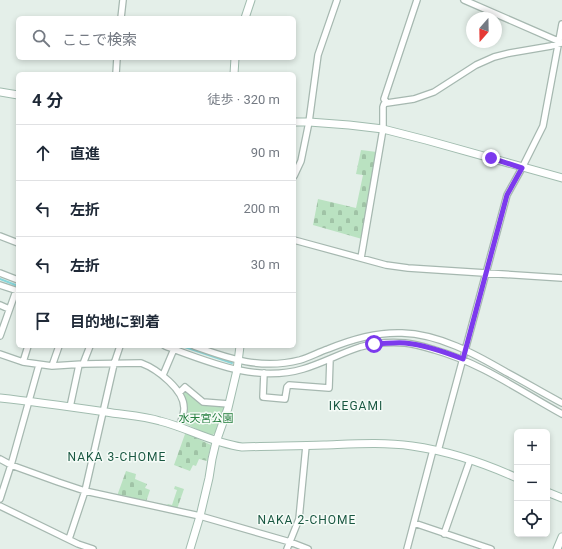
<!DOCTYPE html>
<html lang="ja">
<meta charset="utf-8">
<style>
body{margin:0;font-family:Roboto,"Noto Sans JP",sans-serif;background:#f2f2f3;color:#1f2937}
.controls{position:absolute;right:12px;bottom:12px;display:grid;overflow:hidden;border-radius:6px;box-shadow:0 2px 6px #0003}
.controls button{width:36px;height:36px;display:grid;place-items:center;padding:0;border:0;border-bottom:1px solid #e0e1e3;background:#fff;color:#1f2937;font:20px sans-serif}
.compass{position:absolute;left:466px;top:12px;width:36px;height:36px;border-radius:50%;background:#fff;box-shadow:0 2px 6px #0003;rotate:200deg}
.stop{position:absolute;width:12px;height:12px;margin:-9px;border:3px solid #7c3aed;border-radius:50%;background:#fff}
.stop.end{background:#7c3aed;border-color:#fff;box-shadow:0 1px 4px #0008}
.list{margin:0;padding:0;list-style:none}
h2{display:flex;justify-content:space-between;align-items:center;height:52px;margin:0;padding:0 16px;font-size:17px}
h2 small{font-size:13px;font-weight:400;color:#747a83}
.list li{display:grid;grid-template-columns:26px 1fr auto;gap:12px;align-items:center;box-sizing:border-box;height:56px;padding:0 16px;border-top:1px solid #e0e1e3}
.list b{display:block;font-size:15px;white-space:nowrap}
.list em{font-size:13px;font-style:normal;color:#747a83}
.icon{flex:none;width:22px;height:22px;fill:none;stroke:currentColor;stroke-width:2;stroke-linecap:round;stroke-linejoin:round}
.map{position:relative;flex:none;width:562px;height:549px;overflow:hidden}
.search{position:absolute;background:#fff;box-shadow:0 2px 6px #0003;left:16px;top:16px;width:280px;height:44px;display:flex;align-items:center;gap:10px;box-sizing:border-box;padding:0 14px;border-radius:6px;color:#747a83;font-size:15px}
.panel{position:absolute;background:#fff;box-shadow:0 2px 6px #0003;left:16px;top:72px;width:280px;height:276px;border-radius:6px}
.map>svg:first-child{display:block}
.green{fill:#bae2c1}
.cemetery{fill:url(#cemetery-stones)}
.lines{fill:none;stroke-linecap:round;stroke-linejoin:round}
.stream{stroke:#86d6da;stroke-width:2}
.street-casing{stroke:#a6b8b0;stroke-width:8}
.secondary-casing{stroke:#a1bcaf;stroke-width:9}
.street{stroke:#fff;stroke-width:5.5}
.secondary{stroke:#fff;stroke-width:7}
.route{stroke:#7c3aed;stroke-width:5}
.labels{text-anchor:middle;stroke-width:3;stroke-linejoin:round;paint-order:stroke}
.park-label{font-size:11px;fill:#267f3f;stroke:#f5fbf7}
.neighbourhood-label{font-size:12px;letter-spacing:1px;fill:#1a5842;stroke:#f5fbf7}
</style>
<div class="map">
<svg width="562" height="549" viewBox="0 0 562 549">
<defs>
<pattern id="cemetery-stones" width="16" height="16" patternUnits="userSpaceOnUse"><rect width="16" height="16" fill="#bae2c1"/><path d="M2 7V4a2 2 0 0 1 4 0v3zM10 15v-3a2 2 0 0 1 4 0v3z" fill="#a0c3a6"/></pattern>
</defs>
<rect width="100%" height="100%" fill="#e4efe9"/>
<path class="green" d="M 184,391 L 186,391 L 203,404 L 224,405 L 226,408 L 215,433 L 211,436 L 182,422 L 181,394 Z"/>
<path class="cemetery" d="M 361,150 L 377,152 L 362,239 L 313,225 L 318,199 L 356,208 L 363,175 L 356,174 Z
M 186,433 L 211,445 L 207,461 L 199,459 L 196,466 L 193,465 L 190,471 L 174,465 L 185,434 Z
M 126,471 L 136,474 L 135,479 L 147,484 L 145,488 L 150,490 L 146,502 L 117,496 Z
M 175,486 L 184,489 L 177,509 L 157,505 L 158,503 L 167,505 L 168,504 L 172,505 L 177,490 L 174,489 Z"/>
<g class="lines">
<path class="stream" d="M 0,279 L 18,286
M 182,346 L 232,363"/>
<g class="street-casing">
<path id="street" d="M 464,0 L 558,41
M 121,18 L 123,0
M 116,74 L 117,58
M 387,103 L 414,99 L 434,92 L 476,65 L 494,57 L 510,53 L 551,46 L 562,43
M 294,176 L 301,161 L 309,122 L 318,55 L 337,0
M 0,236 L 18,243
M 294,240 L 386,265 L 408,268 L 562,278
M 361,258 L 383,129 L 383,107 L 384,104 L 387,103 L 384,99 L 417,0
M 0,273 L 18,280
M 0,285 L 18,291
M 0,305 L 9,309
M 0,336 L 16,291
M 165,346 C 209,362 256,383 303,369 C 323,363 341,353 360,347 C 374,343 391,342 405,343 C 416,344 425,347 435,350 C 481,363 520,391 562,414
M 194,346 C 230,359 261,370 300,360 C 310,357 319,352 328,349 C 352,339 376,332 402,333 C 439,334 475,354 506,372 C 525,382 543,393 562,403
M 0,354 L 23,362 L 52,366 L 83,364 L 141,363 C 157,369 185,390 184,409 C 184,414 181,421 179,427
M 23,362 L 28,346
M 83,364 L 90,346
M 52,366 L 59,346
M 264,373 L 263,397 L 285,399 L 287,387 L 289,385 L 329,388 L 330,359
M 163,375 L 174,349
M 179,393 L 185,387 L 203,402 L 229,404
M 70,407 L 79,365
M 438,451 L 507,195 L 522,168 L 543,126 L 562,24
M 0,459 L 11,465 L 58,482 L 85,491 L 200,516 L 290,542 L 308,549
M 0,499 L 11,465 L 39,365
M 0,506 L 78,544 L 93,549
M 414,523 L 491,549
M 444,534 L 470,460
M 69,539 L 85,491 L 114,364 L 120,346
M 287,549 L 299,519 L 306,446
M 407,549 L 433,450"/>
</g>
<g class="secondary-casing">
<path id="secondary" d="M 245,18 L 251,0
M 234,74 L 235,58
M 0,92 L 18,95
M 294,122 L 309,122 L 349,125 L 383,129 L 426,140 L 562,178
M 0,398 C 36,402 71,407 106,412 C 124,415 143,416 160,421 C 188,428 213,443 242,447 C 269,446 297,446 324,445 C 354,444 383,442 412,446 C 448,451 484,463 517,478
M 547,492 L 562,498
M 190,549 L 200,516 L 209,478 L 212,459 L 216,442 L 228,408 L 237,370 L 240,346
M 557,549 L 562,537"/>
</g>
<use href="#street" class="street"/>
<use href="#secondary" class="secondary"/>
</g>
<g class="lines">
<path class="route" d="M 374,344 C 384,344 395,342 405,343 C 425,345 445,352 463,359 L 507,195 L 522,168 L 491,158"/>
</g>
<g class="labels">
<g class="park-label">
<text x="206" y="422">水天宮公園</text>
</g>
<g class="neighbourhood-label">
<text x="356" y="410">IKEGAMI</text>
<text x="117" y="461">NAKA 3-CHOME</text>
<text x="307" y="524">NAKA 2-CHOME</text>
</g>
</g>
</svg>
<div class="controls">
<button>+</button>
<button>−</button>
<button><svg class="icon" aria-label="locate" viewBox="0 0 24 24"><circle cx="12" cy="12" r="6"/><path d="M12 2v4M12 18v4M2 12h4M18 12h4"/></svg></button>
</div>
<svg class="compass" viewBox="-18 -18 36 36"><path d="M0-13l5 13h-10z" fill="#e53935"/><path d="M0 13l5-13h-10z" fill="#747a83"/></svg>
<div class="stop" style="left:374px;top:344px"></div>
<div class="stop end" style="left:491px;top:158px"></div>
<div class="search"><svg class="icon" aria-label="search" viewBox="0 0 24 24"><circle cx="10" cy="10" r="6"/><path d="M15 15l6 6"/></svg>ここで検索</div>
<section class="panel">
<h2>4 分<small>徒歩 · 320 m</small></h2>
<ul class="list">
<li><svg class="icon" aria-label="ahead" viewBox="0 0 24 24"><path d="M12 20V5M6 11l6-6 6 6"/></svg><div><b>直進</b></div><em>90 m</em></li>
<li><svg class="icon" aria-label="left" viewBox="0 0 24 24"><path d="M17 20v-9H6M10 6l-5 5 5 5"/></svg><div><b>左折</b></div><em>200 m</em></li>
<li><svg class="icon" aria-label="left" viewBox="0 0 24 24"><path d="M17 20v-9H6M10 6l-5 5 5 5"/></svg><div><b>左折</b></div><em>30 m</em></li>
<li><svg class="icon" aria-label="arrive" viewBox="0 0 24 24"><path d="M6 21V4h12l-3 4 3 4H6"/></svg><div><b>目的地に到着</b></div></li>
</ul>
</section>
</div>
